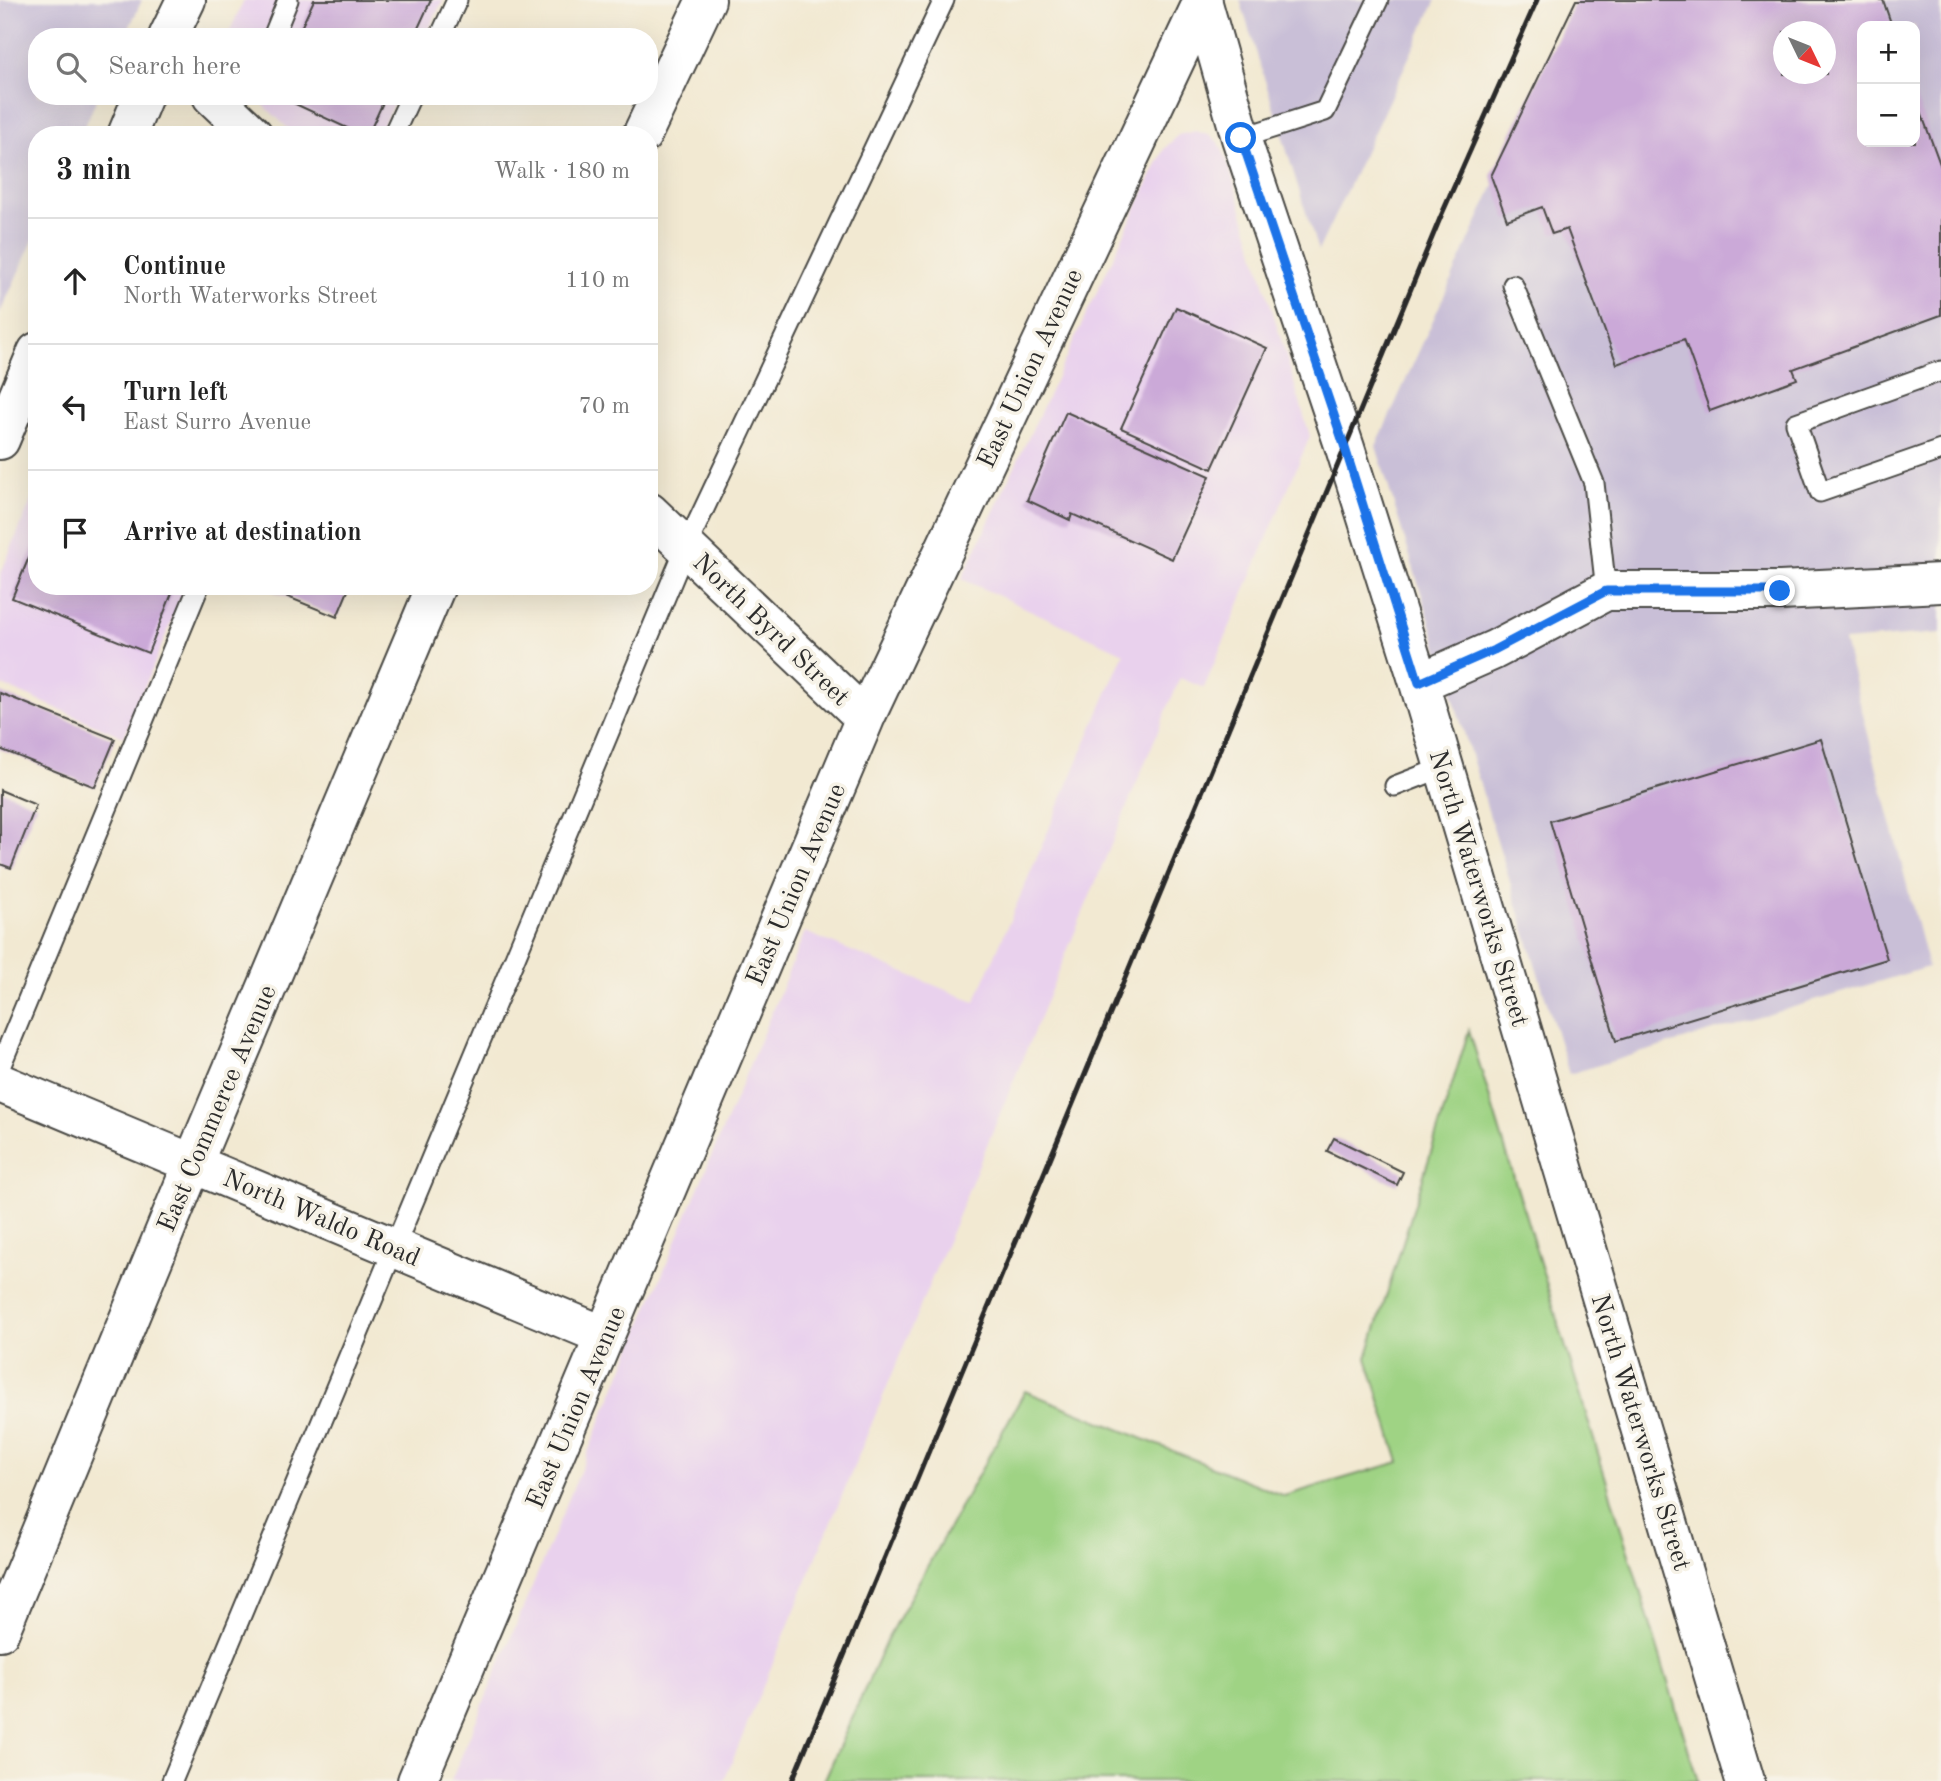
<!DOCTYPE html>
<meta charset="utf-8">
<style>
body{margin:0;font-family:"Old Standard TT",serif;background:#f6f6f6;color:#222}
.controls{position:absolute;right:21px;top:21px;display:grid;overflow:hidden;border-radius:14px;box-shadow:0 7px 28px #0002}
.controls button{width:63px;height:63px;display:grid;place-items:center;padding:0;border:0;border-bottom:2px solid #e0e0e0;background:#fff;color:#222;font:35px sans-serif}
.compass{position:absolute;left:1773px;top:21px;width:63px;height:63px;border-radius:50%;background:#fff;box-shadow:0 7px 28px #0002;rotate:133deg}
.stop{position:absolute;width:21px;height:21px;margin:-16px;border:5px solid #1a73e8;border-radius:50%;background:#fff}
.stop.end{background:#1a73e8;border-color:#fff;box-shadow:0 2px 7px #0008}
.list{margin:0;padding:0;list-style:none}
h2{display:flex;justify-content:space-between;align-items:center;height:91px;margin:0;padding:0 28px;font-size:30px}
h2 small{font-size:23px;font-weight:400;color:#767676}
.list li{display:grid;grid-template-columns:46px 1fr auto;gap:21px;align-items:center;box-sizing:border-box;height:126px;padding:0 28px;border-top:2px solid #e0e0e0}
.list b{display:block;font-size:26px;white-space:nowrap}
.list p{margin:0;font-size:23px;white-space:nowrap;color:#767676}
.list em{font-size:23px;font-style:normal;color:#767676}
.icon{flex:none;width:38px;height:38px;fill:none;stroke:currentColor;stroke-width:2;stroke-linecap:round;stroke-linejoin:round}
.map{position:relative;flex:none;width:1941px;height:1781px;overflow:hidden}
.search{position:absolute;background:#fff;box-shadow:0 7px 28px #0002;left:28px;top:28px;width:630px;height:77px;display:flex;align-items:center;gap:18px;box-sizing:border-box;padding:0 24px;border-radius:28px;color:#767676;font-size:26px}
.panel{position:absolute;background:#fff;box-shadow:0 7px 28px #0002;left:28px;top:126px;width:630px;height:469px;border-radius:28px}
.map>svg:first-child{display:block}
.built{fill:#e9d1ed}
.industrial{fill:#c9bfd7;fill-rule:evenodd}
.green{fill:#9fd384;stroke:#657f58;stroke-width:2}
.building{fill:#cba9d8;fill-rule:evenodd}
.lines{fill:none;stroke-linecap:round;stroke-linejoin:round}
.service-casing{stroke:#494844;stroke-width:23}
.minor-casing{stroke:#494844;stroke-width:42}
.primary-casing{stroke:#494844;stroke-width:42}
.service{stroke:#fff;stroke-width:19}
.minor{stroke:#fff;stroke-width:38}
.primary{stroke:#fff;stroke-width:38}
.rail{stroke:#2b2b2b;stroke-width:5}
.route{stroke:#1a73e8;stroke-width:9}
.labels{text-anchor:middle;stroke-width:7;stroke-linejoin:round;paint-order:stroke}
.street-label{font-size:26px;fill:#2b2b2b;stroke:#f7f3e8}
</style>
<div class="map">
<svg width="1941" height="1781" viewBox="0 0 1941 1781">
<rect width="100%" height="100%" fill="#f7f3e8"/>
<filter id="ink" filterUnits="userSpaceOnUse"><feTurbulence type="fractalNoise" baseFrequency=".0143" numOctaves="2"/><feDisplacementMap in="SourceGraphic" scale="14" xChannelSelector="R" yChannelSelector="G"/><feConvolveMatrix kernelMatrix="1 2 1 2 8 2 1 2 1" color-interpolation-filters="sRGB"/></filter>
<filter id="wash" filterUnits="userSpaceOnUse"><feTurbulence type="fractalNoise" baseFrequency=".00686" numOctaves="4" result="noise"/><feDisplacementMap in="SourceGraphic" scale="28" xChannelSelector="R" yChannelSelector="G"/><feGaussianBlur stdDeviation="1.57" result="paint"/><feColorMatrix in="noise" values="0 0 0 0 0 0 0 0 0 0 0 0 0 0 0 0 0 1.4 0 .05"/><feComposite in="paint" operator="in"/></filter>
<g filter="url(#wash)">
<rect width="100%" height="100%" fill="#f2e9d2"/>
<path class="built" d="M 244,0 L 443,0 L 425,37 L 227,37 Z
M 254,96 L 397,96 L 378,135 L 295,135 Z
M 1196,131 L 1211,136 L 1219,143 L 1227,160 L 1310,436 L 1204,688 L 1180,678 L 724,1781 L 451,1781 L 805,932 L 975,1002 L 1124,653 L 962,579 L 1164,149 L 1178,135 Z
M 37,487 L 37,586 L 186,586 L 124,737 L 0,684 L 0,575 Z"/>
<path class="industrial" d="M 0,0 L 142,0 L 125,37 L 37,37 L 37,96 L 98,96 L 81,135 L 37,135 L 37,232 L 0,313 Z
M 1240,0 L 1436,0 L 1318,251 Z
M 1578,0 L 1941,0 L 1941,633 L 1844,641 L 1928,967 L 1569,1074 L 1376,446 ZM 1862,26 L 1915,26 L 1915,142 L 1862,142 ZM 1784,32 L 1826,32 L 1826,74 L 1784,74 Z"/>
<path class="green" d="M 1469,1030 L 1698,1781 L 824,1781 L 888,1637 L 1025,1391 L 1284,1496 L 1399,1462 L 1367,1358 Z"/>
<g id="blocks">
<path class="building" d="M 314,0 L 431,0 L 414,37 L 315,37 L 300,30 Z
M 1576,0 L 1883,0 L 1892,26 L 1862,26 L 1862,142 L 1915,142 L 1915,96 L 1941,167 L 1941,315 L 1793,369 L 1797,379 L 1710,411 L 1684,339 L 1617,364 L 1567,229 L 1552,234 L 1542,207 L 1507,220 L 1491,176 ZM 1784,32 L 1826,32 L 1826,74 L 1784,74 Z
M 293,96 L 386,96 L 368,135 L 362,135 L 291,102 Z
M 1176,307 L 1267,348 L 1212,469 L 1121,428 Z
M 1066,412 L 1210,476 L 1172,559 L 1072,514 L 1070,520 L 1027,500 Z
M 37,538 L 37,586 L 182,586 L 180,590 L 174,588 L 148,653 L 12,598 Z
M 269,586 L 350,586 L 337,617 L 268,589 Z
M 0,693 L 115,739 L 95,787 L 0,749 Z
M 1821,739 L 1887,959 L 1616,1041 L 1550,821 Z
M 0,790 L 36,805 L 11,868 L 0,864 Z
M 1334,1138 L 1403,1172 L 1397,1185 L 1327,1151 Z"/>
</g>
</g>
<g filter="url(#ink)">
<use href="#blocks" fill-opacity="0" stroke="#494844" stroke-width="2"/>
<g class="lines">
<g class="service-casing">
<path id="service" d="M 273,37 L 288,0
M 440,37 L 457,0
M 393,135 L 411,96
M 1241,138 L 1325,111 L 1378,0
M 1513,285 L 1594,483 L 1606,591
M 1941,371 L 1796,423 L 1820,492 L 1941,450
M 1395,786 L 1444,767
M 0,1067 L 199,586
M 172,1781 L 686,547 L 944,0"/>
</g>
<g class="minor-casing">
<path id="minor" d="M 1202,0 L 1241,138 L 1345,448 L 1419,683 L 1745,1781
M 212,96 L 253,135
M 642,135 L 706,0
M 649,512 L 865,718
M 1419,683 L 1494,650 L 1606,591 L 1780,591 L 1941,583
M 0,1083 L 605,1336
M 0,1631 L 193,1163 L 436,586
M 417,1781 L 865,718 L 1203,1"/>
</g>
<g class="primary-casing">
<path id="primary" d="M 168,37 L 186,0
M 127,135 L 143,96
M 0,440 L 37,352"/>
</g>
<use href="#service" class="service"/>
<use href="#minor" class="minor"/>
<use href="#primary" class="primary"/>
<path class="rail" d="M 792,1781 L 1441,216 L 1537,0"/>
</g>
</g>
<g class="lines" filter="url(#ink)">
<path class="route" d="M 1241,138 L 1345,448 L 1419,683 L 1494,650 L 1606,591 L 1780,591"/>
</g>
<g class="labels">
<g class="street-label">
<text transform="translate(1029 368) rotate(-65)" y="9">East Union Avenue</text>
<text transform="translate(772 629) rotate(44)" y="9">North Byrd Street</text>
<text transform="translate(795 884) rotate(-67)" y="9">East Union Avenue</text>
<text transform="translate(1480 888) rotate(73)" y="9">North Waterworks Street</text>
<text transform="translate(216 1108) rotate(-67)" y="9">East Commerce Avenue</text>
<text transform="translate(322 1217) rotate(23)" y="9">North Waldo Road</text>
<text transform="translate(575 1407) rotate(-67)" y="9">East Union Avenue</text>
<text transform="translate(1642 1432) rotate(73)" y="9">North Waterworks Street</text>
</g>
</g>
</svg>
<div class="controls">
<button>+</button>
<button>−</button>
</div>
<svg class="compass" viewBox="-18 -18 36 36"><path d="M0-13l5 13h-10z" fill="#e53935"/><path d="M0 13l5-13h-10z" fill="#767676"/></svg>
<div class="stop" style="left:1241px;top:138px"></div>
<div class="stop end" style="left:1780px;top:591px"></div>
<div class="search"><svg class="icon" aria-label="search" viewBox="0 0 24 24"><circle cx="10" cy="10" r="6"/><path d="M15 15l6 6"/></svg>Search here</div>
<section class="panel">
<h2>3 min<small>Walk · 180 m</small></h2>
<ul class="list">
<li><svg class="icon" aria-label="ahead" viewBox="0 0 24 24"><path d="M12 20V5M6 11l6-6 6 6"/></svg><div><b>Continue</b><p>North Waterworks Street</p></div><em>110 m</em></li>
<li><svg class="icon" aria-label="left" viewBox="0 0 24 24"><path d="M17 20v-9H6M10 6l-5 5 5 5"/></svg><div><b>Turn left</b><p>East Surro Avenue</p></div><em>70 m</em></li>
<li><svg class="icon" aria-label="arrive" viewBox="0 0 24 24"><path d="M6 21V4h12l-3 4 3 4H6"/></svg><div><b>Arrive at destination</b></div></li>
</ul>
</section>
</div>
